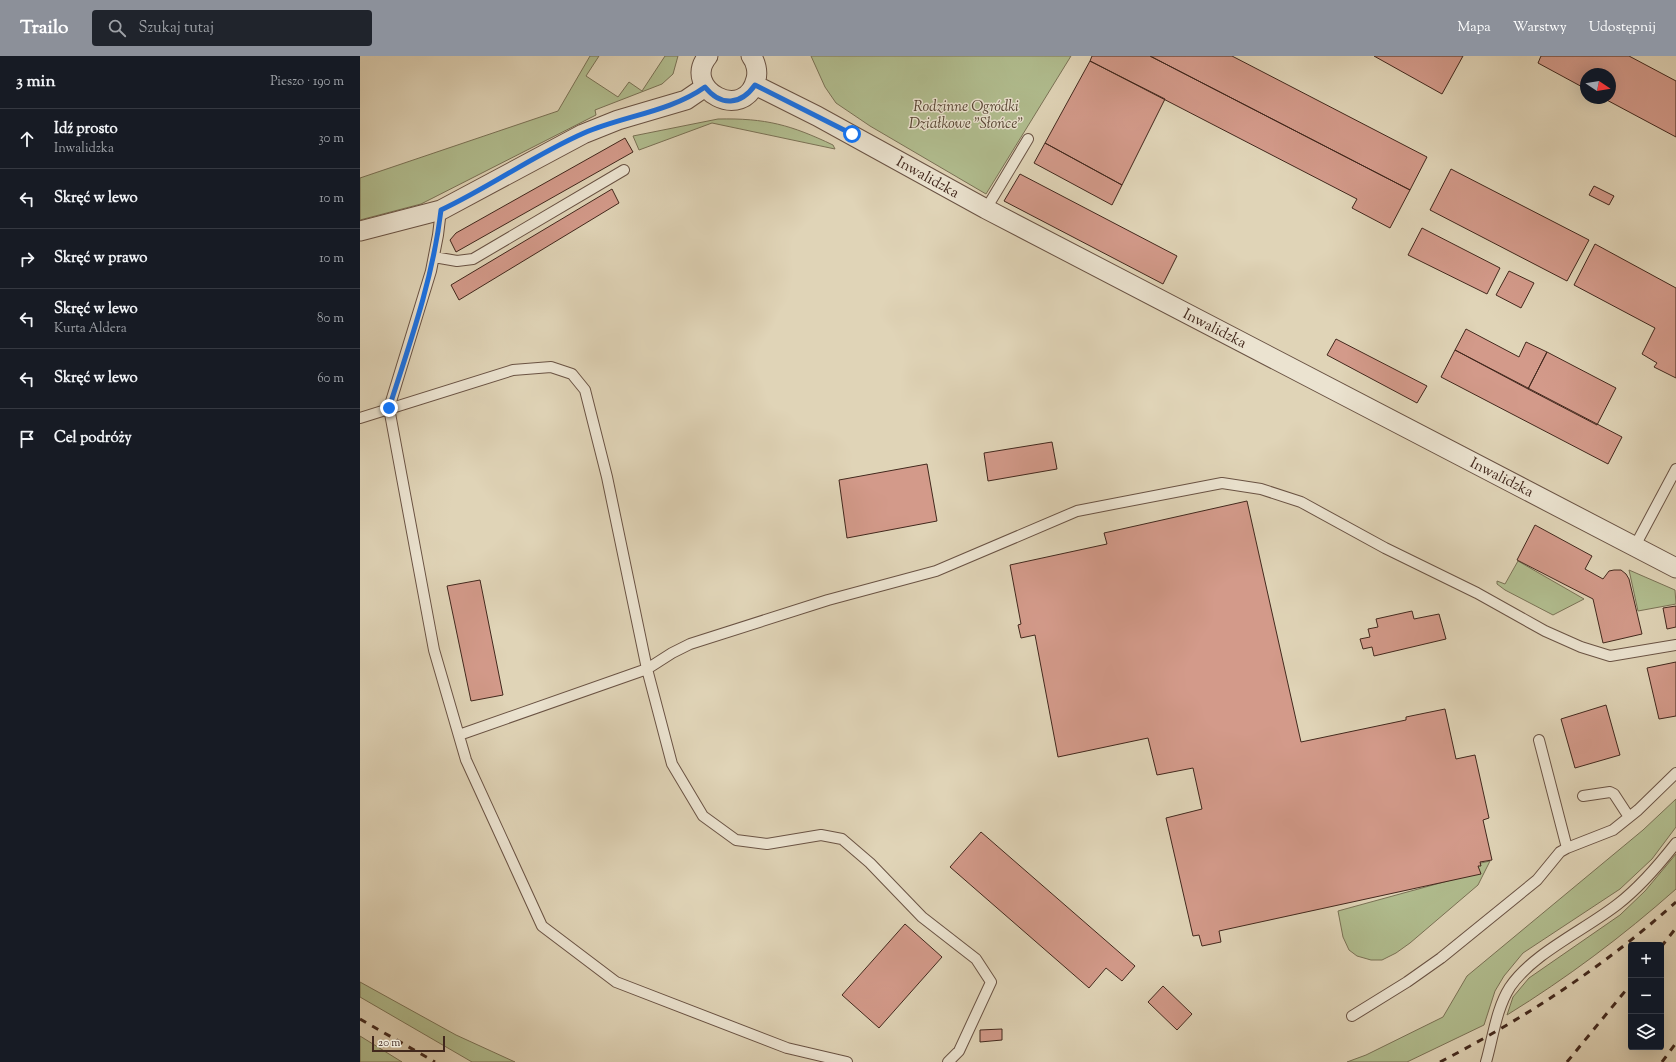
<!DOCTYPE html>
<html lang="pl">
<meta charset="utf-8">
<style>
body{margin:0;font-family:"Sorts Mill Goudy",serif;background:#20242c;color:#f1f3f6}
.controls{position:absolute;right:12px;bottom:12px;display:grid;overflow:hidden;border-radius:4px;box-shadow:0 4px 16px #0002}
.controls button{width:36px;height:36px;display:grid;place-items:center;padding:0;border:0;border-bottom:1px solid #363941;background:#171b24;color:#f1f3f6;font:20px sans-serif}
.compass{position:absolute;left:1220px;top:12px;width:36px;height:36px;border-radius:50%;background:#171b24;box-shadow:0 4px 16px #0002;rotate:102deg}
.scale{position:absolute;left:12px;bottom:10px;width:73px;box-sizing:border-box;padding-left:4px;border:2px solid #42281d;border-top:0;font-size:11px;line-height:14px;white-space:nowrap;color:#42281d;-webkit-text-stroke:3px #ebe3d0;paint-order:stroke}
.stop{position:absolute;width:12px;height:12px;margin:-9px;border:3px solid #1a73e8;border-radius:50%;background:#fff}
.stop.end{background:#1a73e8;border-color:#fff;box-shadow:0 1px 4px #0008}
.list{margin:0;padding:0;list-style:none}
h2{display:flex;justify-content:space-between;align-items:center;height:52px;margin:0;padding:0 16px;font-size:17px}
h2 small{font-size:13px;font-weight:400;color:#9ea1a6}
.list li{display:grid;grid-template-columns:26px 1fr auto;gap:12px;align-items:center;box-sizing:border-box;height:60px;padding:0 16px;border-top:1px solid #363941}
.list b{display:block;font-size:15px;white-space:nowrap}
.list p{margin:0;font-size:13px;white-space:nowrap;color:#9ea1a6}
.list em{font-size:13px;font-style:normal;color:#9ea1a6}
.icon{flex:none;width:22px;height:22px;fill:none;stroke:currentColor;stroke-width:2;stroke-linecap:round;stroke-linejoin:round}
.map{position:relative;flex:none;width:1316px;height:1006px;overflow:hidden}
header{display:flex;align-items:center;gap:24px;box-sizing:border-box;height:56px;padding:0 20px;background:#8c9099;color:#fff}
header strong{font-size:19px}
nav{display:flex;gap:22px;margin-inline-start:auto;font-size:14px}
.search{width:280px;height:36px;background:#20242c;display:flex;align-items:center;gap:10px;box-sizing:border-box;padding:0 14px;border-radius:4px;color:#9ea1a6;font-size:15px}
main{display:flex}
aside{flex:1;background:#171b24}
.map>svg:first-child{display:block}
.green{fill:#b1bd8f;stroke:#7a7256}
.building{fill:#d39a8a;stroke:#42281d}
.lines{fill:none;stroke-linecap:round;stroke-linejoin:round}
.lane-casing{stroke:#6a5344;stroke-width:12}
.street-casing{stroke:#6a5344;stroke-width:21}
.lane{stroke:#ebe3d0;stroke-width:10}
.street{stroke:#ebe3d0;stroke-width:19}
.rail{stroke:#42281d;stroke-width:3;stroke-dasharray:7 7;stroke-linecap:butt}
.route{stroke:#1a73e8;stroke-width:5}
.labels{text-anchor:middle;stroke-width:3;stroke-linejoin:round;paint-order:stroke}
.park-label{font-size:15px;font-style:italic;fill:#584634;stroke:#ebe3d0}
.street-label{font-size:15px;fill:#42281d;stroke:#ebe3d0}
</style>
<header>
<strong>Trailo</strong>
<div class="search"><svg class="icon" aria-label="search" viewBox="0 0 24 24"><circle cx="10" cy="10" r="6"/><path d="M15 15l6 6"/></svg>Szukaj tutaj</div>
<nav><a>Mapa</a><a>Warstwy</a><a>Udostępnij</a></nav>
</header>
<main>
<aside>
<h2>3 min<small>Pieszo · 190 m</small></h2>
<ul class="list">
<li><svg class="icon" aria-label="ahead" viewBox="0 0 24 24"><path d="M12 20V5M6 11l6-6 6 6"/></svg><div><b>Idź prosto</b><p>Inwalidzka</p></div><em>30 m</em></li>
<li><svg class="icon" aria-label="left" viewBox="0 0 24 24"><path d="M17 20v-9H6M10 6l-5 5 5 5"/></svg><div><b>Skręć w lewo</b></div><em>10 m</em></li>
<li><svg class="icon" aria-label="right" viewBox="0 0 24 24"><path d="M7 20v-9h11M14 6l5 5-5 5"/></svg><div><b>Skręć w prawo</b></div><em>10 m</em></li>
<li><svg class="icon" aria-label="left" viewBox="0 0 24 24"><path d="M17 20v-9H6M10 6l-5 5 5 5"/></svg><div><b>Skręć w lewo</b><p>Kurta Aldera</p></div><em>80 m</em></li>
<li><svg class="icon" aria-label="left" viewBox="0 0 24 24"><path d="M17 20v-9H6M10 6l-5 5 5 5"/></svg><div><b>Skręć w lewo</b></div><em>60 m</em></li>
<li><svg class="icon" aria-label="arrive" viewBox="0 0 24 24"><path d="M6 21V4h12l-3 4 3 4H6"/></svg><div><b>Cel podróży</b></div></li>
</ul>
</aside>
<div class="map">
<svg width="1316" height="1006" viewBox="0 0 1316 1006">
<rect width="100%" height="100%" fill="#e0d4b7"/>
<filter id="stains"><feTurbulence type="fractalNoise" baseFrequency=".005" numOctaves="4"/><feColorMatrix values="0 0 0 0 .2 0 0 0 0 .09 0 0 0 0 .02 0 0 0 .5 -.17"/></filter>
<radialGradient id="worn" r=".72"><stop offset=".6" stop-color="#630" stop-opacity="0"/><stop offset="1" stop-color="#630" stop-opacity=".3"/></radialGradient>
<path class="green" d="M 230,0 L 239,0 L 226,20 L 258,41 L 269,26 L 282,35 L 305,0 L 318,0 L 313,18 L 302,28 L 235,54 L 236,59 L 61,148 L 0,164 L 0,122 L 198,55 Z
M 451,0 L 711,0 L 626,138 L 510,70 L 476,47 L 465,31 Z
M 358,63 C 406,62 431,69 473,89 L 475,93 L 352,67 L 279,94 L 273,80 Z
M 1158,505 L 1224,543 L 1193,559 L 1145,534 L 1137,528 L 1137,525 L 1145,528 Z
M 1269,514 L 1315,534 L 1316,548 L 1278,555 Z
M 1316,743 L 1316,771 L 1292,803 L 1260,833 L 1163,897 L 1144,920 L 1135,935 L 1124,969 L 1047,1006 L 987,1006 L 1006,999 L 1083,961 L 1107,920 L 1283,774 Z
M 1316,798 L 1316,833 C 1263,880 1207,922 1147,959 L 1153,941 L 1169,922 L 1260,859 L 1285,835 Z
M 1130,805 L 1118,829 L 1050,887 L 1036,897 L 1022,904 L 1011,904 L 997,900 L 989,894 L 983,881 L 978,855 L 1113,818 L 1112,809 Z
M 0,926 L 96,979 L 155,1006 L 112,1006 L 0,941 Z
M 0,980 L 42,1006 L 0,1006 Z"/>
<path class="building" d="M 732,0 L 790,0 L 1050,134 L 1030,172 L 992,152 L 997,143 L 730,5 Z
M 790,0 L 872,0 L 1067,101 L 1050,134 Z
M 1014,0 L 1103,0 L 1082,38 Z
M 1181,0 L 1269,0 L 1316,25 L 1316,81 L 1243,42 L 1250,42 L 1250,18 L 1226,18 L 1226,33 L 1178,7 Z
M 730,5 L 805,43 L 762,129 L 685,87 Z
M 265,82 L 273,96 L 96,196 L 90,184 L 96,177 Z
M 685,87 L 762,129 L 752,149 L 674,107 Z
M 1091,113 L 1229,184 L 1207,225 L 1070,154 Z
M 660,118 L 817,200 L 803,228 L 644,145 Z
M 1234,130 L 1254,140 L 1249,149 L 1229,139 Z
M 252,133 L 259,147 L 99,244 L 91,229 Z
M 1062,172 L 1140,212 L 1127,238 L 1048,199 Z
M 1235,188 L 1316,232 L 1316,322 L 1294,311 L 1297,307 L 1282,298 L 1295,272 L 1214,229 Z
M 1149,215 L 1174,227 L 1161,252 L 1136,239 Z
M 1106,273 L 1159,301 L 1166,286 L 1187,296 L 1168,333 L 1095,294 Z
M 976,283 L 1067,330 L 1057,347 L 967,299 Z
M 1095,294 L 1262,381 L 1248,408 L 1081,321 Z
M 1187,296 L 1256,332 L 1237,369 L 1168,333 Z
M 692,386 L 697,413 L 628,425 L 624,397 Z
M 567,408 L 577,465 L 487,482 L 479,424 Z
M 887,445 L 941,686 L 1046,664 L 1046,661 L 1085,653 L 1096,703 L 1115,699 L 1129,762 L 1123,764 L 1132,804 L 1120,806 L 1121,810 L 1118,810 L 1121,818 L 859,875 L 861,886 L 842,890 L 839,879 L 833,880 L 806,762 L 842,753 L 833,712 L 797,719 L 788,682 L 698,701 L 675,579 L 661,582 L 658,569 L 661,568 L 650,509 L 747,488 L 744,477 Z
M 1175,469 L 1232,500 L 1225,513 L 1243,523 L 1249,515 L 1254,514 L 1261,514 L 1266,518 L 1269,523 L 1282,578 L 1243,587 L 1233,543 L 1157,504 Z
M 120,524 L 143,639 L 111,645 L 87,530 Z
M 1316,550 L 1316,571 L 1307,573 L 1303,552 Z
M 1052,555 L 1054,563 L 1079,558 L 1086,583 L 1014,600 L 1012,591 L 1003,593 L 1000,583 L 1010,581 L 1008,573 L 1018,571 L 1016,563 Z
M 1316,606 L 1316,660 L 1299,663 L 1287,612 Z
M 1246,649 L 1260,699 L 1215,712 L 1201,663 Z
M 621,776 L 775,910 L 762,925 L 746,912 L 729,932 L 590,811 Z
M 545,868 L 582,901 L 519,972 L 482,939 Z
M 803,930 L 832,958 L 817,974 L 788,946 Z
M 642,973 L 642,984 L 620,986 L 620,974 Z"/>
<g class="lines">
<g class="lane-casing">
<path id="lane" d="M 626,153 L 668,83
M 81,154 L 78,179 L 71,215 L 29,352 L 74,594 L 106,704 L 182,870 L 256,926 L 427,992 L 487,1006
M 74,201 L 97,205 L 113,203 L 264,114
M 0,362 L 153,314 L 191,311 L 212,318 L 225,334 L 247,421 L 287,613 L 99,679
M 1275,490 L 1316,413
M 1179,684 L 1207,792 L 1253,774 L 1278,754 L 1316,717
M 1223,740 L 1250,736 L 1254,738 L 1269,761
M 992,960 L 1047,926 L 1081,902 L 1177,824 L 1200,796 L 1207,792
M 588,1006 L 599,995 L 631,926 L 616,903 L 562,861 L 510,807 L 482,783 L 461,779 L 407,788 L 376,784 L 343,760 L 312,708 L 287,613 L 312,597 L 330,588 L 468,544 L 576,515 L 717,455 L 862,427 L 901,433 L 941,446 L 1025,492 L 1117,537 L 1185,575 L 1221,591 L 1250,600 L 1316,589
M 1126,1006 C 1133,982 1136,953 1150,931 C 1173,897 1225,874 1258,848 C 1280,831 1298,810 1316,787"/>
</g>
<g class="street-casing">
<path id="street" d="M 348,0 C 320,33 385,68 396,23 C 398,16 396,6 391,0
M 395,29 L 457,60 L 626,153 L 1316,512
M 0,175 L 81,154 L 223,78 L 258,64 L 326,44 L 345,31"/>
</g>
<use href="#lane" class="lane"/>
<use href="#street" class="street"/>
<path class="rail" d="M 1301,891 L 1316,872
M 0,963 L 75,1006
M 1080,1006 C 1165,962 1245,910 1316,846
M 1207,1006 L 1271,928
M 1302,1006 L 1316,987"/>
</g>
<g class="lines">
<path class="route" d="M 29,352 C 50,287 73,222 81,154 C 130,131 174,99 224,77 C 263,60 310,56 345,31 C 361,51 381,49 395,29 L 492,78"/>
</g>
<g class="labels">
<g class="park-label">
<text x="606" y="55">Rodzinne Ogródki<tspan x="606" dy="17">Działkowe "Słońce"</tspan></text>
</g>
<g class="street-label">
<text transform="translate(568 121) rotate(29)" y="5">Inwalidzka</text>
<text transform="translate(855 272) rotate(27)" y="5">Inwalidzka</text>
<text transform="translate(1142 421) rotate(27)" y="5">Inwalidzka</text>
</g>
</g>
<rect width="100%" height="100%" filter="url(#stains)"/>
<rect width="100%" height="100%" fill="url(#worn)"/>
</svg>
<div class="controls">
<button>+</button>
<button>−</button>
<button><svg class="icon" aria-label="layers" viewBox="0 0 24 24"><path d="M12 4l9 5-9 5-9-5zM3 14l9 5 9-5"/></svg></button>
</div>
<svg class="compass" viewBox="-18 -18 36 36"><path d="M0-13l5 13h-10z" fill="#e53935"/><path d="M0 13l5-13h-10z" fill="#9ea1a6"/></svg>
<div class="scale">20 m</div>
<div class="stop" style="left:492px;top:78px"></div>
<div class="stop end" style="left:29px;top:352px"></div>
</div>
</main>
